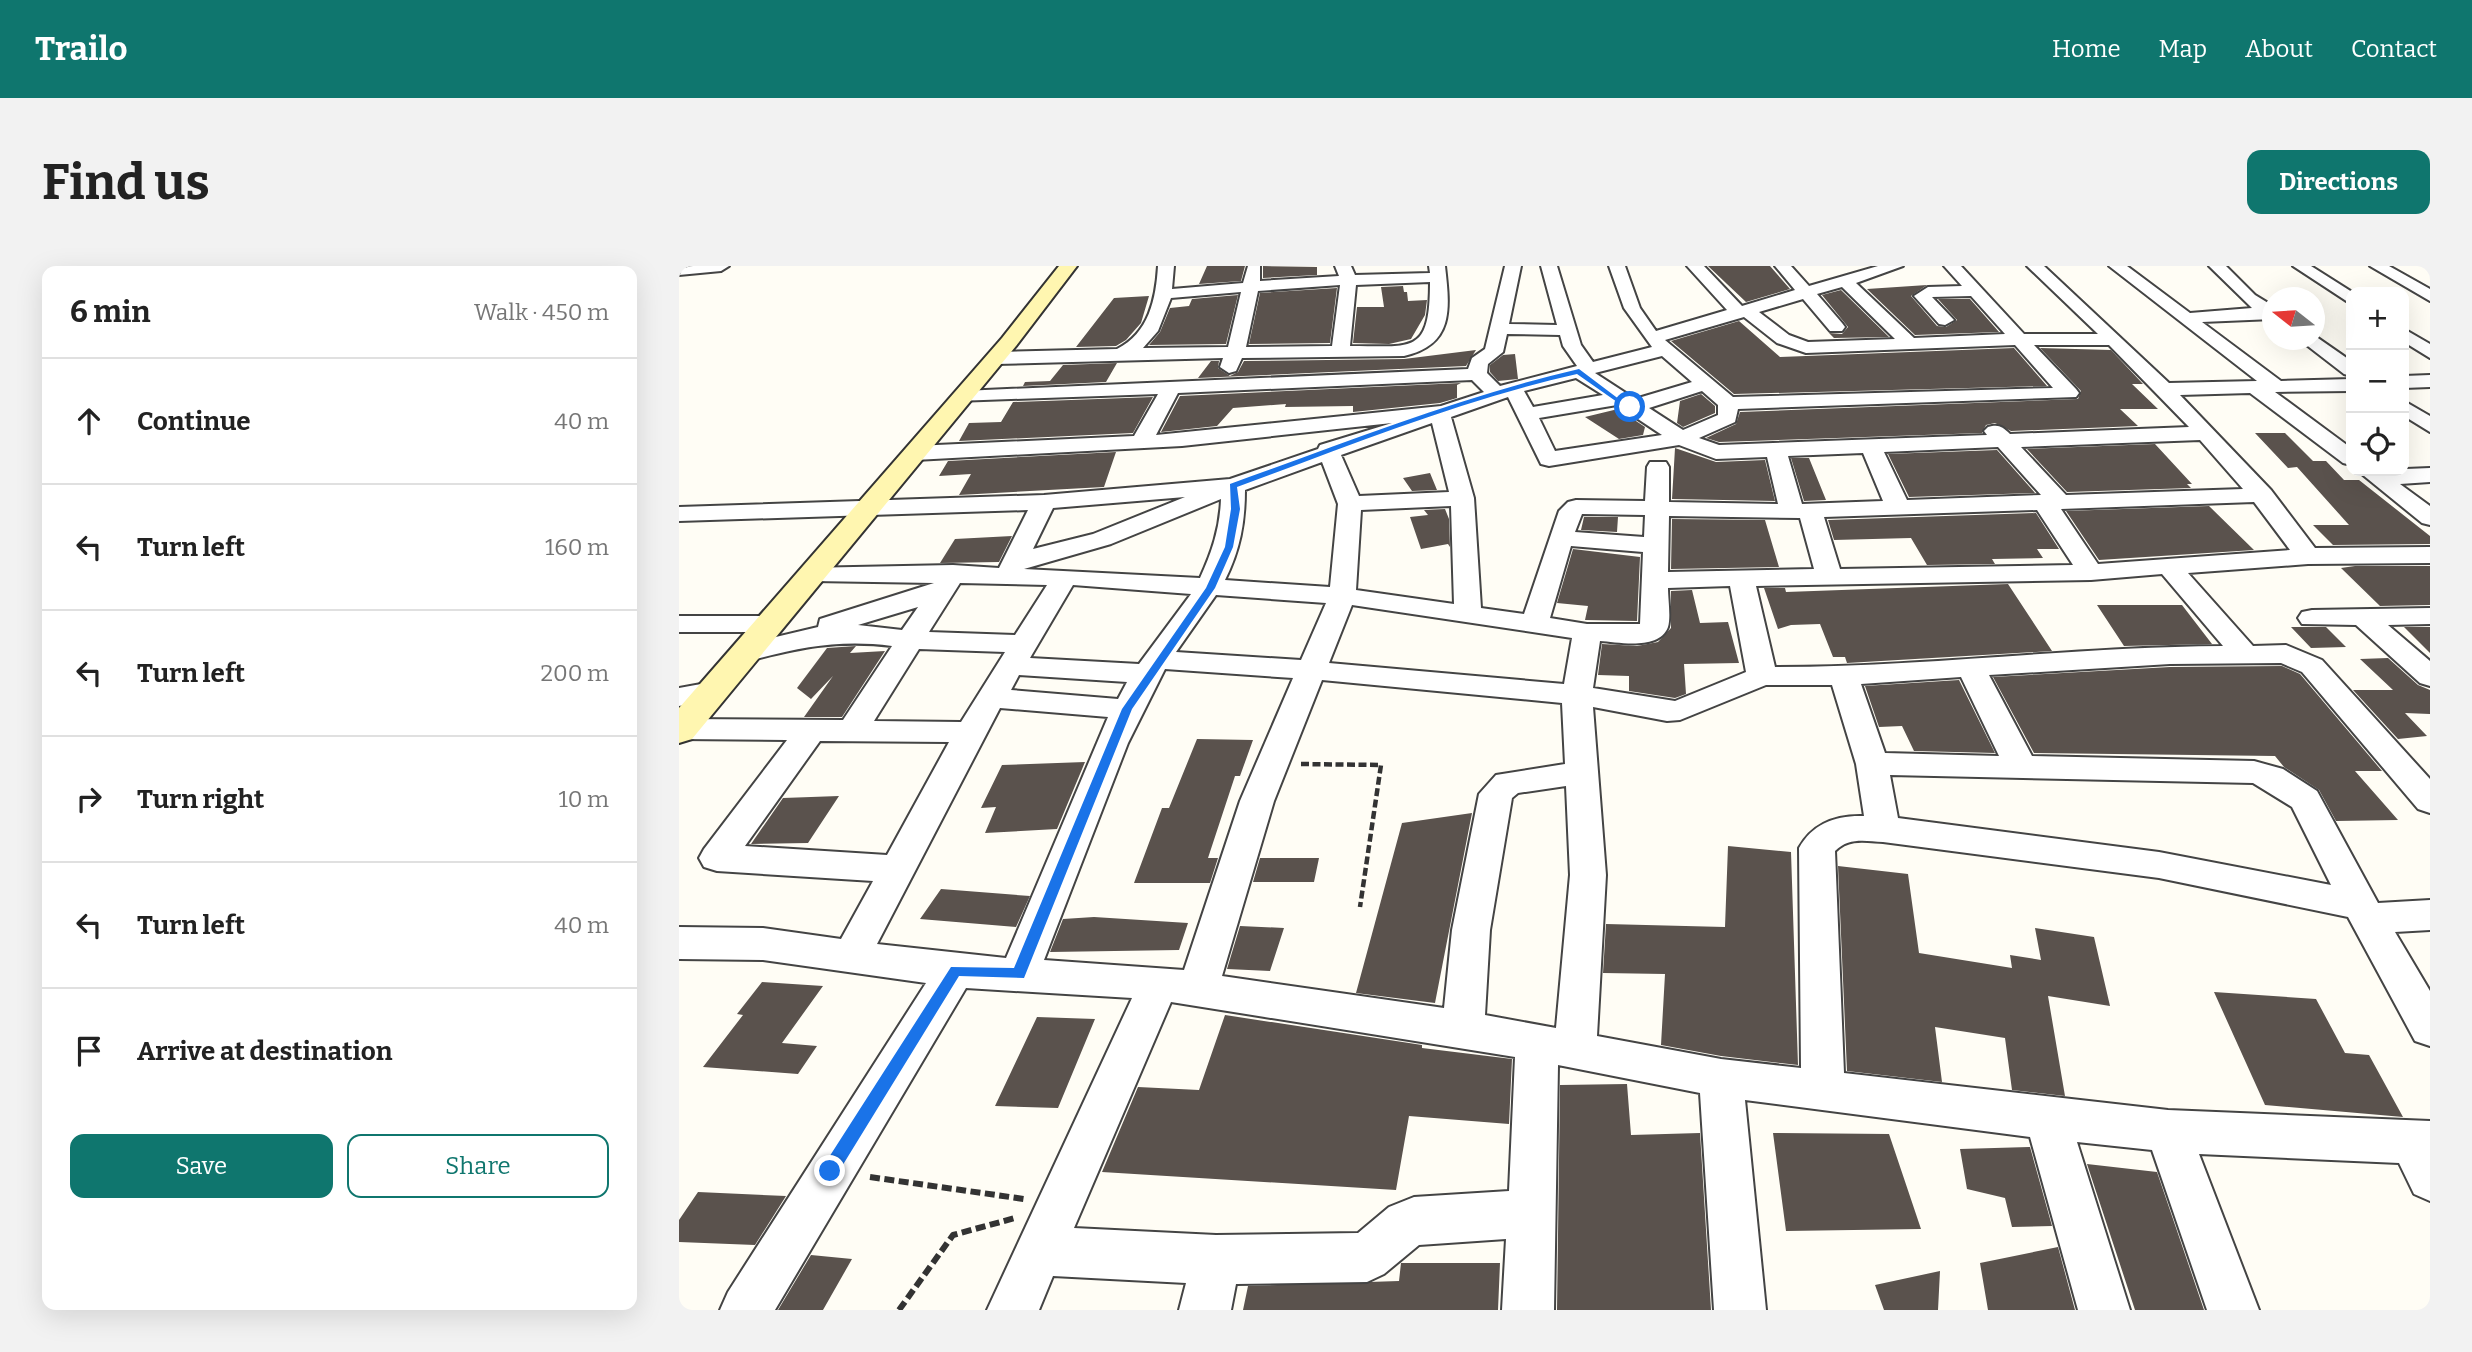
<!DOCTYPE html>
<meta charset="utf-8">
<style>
body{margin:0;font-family:Bitter,serif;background:#f2f2f2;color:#222}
.controls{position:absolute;right:21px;top:21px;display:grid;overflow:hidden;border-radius:14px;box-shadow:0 7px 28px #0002}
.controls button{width:63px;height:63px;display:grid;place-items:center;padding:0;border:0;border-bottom:2px solid #e0e0e0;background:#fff;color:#222;font:35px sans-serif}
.compass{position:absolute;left:1583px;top:21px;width:63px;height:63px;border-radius:50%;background:#fff;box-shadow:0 7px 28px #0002;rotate:287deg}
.stop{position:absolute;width:21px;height:21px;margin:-16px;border:5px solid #1a73e8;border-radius:50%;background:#fff}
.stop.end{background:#1a73e8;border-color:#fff;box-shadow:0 2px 7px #0008}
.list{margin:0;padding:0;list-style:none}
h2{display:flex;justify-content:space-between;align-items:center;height:91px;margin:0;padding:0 28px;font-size:30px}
h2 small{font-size:23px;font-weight:400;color:#767676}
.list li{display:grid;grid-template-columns:46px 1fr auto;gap:21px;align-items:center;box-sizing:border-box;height:126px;padding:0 28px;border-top:2px solid #e0e0e0}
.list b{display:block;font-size:26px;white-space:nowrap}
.list em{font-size:23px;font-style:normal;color:#767676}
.actions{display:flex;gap:14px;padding:21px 28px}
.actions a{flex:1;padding:16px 0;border:2px solid #0f766e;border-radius:14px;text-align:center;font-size:24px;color:#0f766e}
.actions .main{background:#0f766e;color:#fff}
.icon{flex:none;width:38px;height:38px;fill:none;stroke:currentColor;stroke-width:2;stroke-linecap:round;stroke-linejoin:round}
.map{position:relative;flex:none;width:1751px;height:1044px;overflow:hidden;border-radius:14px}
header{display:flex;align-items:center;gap:42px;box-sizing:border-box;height:98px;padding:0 35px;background:#0f766e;color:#fff}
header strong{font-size:33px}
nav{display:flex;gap:38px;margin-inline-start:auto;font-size:24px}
.intro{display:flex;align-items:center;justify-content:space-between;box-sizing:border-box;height:168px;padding:0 42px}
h1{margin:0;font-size:49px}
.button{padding:18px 32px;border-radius:14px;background:#0f766e;color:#fff;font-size:24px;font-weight:700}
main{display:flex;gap:42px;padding:0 42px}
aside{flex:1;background:#fff;border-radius:14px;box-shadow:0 7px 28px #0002}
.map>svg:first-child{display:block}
.building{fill:#5a524d}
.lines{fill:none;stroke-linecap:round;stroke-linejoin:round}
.street-casing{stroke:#444;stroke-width:4}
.secondary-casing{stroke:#333;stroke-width:4}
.path-far1{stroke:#333;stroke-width:4.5;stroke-dasharray:8 3.5;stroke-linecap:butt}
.path{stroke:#333;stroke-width:6;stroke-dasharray:10 4.5;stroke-linecap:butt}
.street{fill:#fff;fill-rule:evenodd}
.secondary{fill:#fff6b0;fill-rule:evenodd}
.route{fill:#1a73e8}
</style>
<header>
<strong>Trailo</strong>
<nav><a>Home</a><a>Map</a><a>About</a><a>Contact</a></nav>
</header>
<div class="intro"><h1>Find us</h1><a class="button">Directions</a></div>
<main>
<aside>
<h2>6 min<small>Walk · 450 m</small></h2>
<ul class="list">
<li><svg class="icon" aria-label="ahead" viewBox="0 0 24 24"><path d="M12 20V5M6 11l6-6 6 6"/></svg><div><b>Continue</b></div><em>40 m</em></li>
<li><svg class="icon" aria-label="left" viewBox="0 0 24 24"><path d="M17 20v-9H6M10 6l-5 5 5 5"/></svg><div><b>Turn left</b></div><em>160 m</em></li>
<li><svg class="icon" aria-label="left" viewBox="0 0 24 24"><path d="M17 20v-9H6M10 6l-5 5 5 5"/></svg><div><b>Turn left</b></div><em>200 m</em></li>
<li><svg class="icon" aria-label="right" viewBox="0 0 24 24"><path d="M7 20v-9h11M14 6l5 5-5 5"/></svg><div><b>Turn right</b></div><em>10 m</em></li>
<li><svg class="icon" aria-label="left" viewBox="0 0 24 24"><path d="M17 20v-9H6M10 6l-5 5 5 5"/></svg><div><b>Turn left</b></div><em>40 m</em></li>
<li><svg class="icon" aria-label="arrive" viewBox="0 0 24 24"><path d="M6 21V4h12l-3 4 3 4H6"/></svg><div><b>Arrive at destination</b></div></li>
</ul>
<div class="actions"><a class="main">Save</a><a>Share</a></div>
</aside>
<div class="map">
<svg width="1751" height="1044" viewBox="0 0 1751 1044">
<rect width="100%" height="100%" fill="#fffdf5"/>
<path class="building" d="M 528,0 L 566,0 L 562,15 L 520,18 Z
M 584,0 L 638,1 L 638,9 L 584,12 Z
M 1029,0 L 1091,0 L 1111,23 L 1067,36 Z
M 1248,19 L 1232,30 L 1258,60 L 1267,61 L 1278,54 L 1259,33 L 1291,33 L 1320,66 L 1236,69 L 1188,23 Z
M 724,20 L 725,26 L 728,26 L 729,35 L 748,34 L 746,49 L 732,73 L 710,78 L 674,77 L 678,41 L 705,41 L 702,21 Z
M 658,22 L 651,77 L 570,78 L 581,27 Z
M 1162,24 L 1210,71 L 1155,72 L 1150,67 L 1163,68 L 1169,61 L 1143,29 Z
M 559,29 L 547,78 L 470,79 L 481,66 L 491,42 L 510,40 L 513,33 Z
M 470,30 L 462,57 L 447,74 L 437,80 L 397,81 L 435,32 Z
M 1060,55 L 1101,91 L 1335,82 L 1368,120 L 1055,128 L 992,75 Z
M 1361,82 L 1432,84 L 1464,118 L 1453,118 L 1479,143 L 1441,143 L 1459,160 L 1332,165 L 1316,157 L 1307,159 L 1303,167 L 1040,176 L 1027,172 L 1057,158 L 1061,146 L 1399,133 L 1402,125 Z
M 797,84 L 787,100 L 519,112 L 532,95 L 540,95 L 539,102 L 551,110 L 559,106 L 565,95 L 725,93 Z
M 836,88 L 839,113 L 819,115 L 811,106 L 811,99 L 824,89 Z
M 438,97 L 427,116 L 344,120 L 346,116 L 371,115 L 384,99 Z
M 782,117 L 778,119 L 778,132 L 761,137 L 674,146 L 674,140 L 606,141 L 607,138 L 554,142 L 538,160 L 482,166 L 501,130 Z
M 1022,128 L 1036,140 L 1036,147 L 1004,161 L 998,157 L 1001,135 Z
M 474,131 L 454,167 L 280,175 L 290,157 L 322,156 L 334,136 Z
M 939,143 L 966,161 L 964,169 L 940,173 L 906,151 Z
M 1576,167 L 1606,167 L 1634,195 L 1647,195 L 1665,214 L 1680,214 L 1751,270 L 1751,278 L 1654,279 L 1634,259 L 1670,259 L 1618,201 L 1609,202 Z
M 1476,178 L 1513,218 L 1508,218 L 1512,222 L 1388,226 L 1348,183 Z
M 996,182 L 1037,196 L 1086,194 L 1096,235 L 993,233 Z
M 1318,184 L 1356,227 L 1230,231 L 1209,188 Z
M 437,186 L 425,221 L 280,229 L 292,208 L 260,210 L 269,195 Z
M 1112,192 L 1130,192 L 1147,234 L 1125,235 Z
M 751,207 L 758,224 L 733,225 L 724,212 Z
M 1530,240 L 1575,284 L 1420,294 L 1387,245 Z
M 766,243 L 770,253 L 771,281 L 769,278 L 742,283 L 731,251 L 749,249 L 745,244 Z
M 1357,247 L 1380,283 L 1358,283 L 1364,292 L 1313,293 L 1316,298 L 1248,299 L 1232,272 L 1155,274 L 1149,254 Z
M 905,251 L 939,251 L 938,266 L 902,264 Z
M 993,253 L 1086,254 L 1100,301 L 992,303 Z
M 333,270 L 320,296 L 261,297 L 276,273 Z
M 894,283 L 961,291 L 958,355 L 906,354 L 909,340 L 878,337 Z
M 1676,300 L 1751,300 L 1751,339 L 1701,340 L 1662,302 Z
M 1329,318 L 1373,385 L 1168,397 L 1166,391 L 1154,391 L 1141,358 L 1112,359 L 1099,363 L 1085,322 L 1106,322 L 1107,326 Z
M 1013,324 L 1021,357 L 1049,356 L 1060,397 L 1005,398 L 1007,428 L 996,432 L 950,425 L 950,410 L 919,409 L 923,378 L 958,380 L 979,376 L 992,362 L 992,325 Z
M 1418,339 L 1503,339 L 1533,378 L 1445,380 Z
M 1612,361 L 1647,361 L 1667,381 L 1632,382 Z
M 1725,361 L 1751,361 L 1751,387 Z
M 177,380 L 171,387 L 206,385 L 163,451 L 125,451 L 154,410 L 132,433 L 118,422 L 148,382 Z
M 1709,392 L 1739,419 L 1751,424 L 1751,448 L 1726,447 L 1748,470 L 1719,473 L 1674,424 L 1714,424 L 1681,393 Z
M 1603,400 L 1621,408 L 1703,505 L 1676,505 L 1719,554 L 1657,555 L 1640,524 L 1605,501 L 1596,490 L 1355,487 L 1314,411 L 1491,401 Z
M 1280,414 L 1316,487 L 1235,485 L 1223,460 L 1200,461 L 1186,420 Z
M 518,473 L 574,474 L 561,510 L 556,510 L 529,592 L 539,592 L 531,617 L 455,617 L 483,542 L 490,542 Z
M 406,496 L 378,563 L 306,567 L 317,541 L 302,542 L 323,499 Z
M 160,530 L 129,577 L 72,578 L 104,532 Z
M 793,547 L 756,737 L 677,727 L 723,557 Z
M 1049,580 L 1112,586 L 1119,799 L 1042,790 L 982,779 L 986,708 L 924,707 L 927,658 L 1046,661 Z
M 581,592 L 640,592 L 635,616 L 574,616 Z
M 1159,600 L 1229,608 L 1240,687 L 1333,702 L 1331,689 L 1362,694 L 1356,662 L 1415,671 L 1431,740 L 1369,730 L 1386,830 L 1333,824 L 1326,772 L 1256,761 L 1263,816 L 1168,805 Z
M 262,623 L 351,630 L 337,661 L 241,653 Z
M 415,651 L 509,657 L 500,684 L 371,686 L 384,653 Z
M 561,660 L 605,662 L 591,705 L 548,703 Z
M 83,716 L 144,720 L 103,777 L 138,780 L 119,808 L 24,801 L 64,749 L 58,748 Z
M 1535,726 L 1637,733 L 1666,787 L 1690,789 L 1724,851 L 1586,839 Z
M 546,749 L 743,779 L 743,782 L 833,793 L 830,858 L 730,850 L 717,924 L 423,906 L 459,821 L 520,824 Z
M 358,751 L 416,753 L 379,842 L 316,840 Z
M 948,818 L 952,869 L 1021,867 L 1032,1044 L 878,1044 L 881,819 Z
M 1094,867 L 1210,868 L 1242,963 L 1107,965 Z
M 1350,881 L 1351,881 L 1373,960 L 1333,961 L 1326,932 L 1288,923 L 1281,883 Z
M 1408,898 L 1478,906 L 1525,1044 L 1456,1044 Z
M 19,926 L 107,930 L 76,979 L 0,976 L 0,954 Z
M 1379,981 L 1396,1044 L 1309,1044 L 1301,997 Z
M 132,989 L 173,993 L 144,1044 L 99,1044 Z
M 722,997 L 821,997 L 819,1044 L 564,1044 L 569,1020 L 720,1015 Z
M 1261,1005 L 1259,1044 L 1205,1044 L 1196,1019 Z"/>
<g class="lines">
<g class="street-casing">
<path id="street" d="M 0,0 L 50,0 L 42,5 L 0,9 Z
M 479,0 L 495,0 L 493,23 L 564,17 L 569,0 L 581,0 L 581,15 L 660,10 L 656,0 L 672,0 L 676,9 L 751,7 L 750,0 L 766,0 C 771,43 775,79 725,90 L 563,92 L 557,105 L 550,107 L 541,101 L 544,92 L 317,98 L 308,92 L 317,86 L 438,83 C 470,67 477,33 479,0 ZM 751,16 C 751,89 734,80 671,80 L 677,19 ZM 661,19 L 653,80 L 567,81 L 579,25 ZM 562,26 L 549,81 L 464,82 L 479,65 L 492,32 Z
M 826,0 L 842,0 L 830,58 L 878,59 L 862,0 L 878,0 L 902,79 L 914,96 L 973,81 L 945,42 L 930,0 L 946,0 L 961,42 L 977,65 L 1048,44 L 1008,0 L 1025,0 L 1063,40 L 1116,24 L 1096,0 L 1112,0 L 1130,20 L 1199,0 L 1224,0 L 1177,17 L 1235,72 L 1326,68 L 1292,30 L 1253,31 L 1275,54 L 1266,59 L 1260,58 L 1235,30 L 1249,21 L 1283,20 L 1265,0 L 1282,0 L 1345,68 L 1419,68 L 1348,0 L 1365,0 L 1490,117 L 1578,115 L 1430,0 L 1448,0 L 1511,47 L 1573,42 L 1530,0 L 1547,0 L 1576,29 L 1594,40 L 1594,53 L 1523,56 L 1602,115 L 1672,113 L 1672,125 L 1596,126 L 1672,182 L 1672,199 L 1664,197 L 1571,127 L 1501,129 L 1592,224 L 1636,282 L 1751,281 L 1751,297 L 1629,298 L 1509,307 L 1574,380 L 1607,379 L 1643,394 L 1751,513 L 1751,547 L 1739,543 L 1623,406 L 1602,397 L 1491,398 L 1310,409 L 1353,490 L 1575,495 L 1604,503 L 1638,525 L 1699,637 L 1751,634 L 1751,664 L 1716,666 L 1751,725 L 1751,780 L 1736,775 L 1669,651 L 1480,612 L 1204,576 C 1186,575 1170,571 1156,585 L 1165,807 L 1489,844 L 1751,855 L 1751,935 L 1735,928 L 1720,897 L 1520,888 L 1580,1044 L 1528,1044 L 1473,884 L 1398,876 L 1451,1044 L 1399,1044 L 1351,871 L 1066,834 L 1087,1044 L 1035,1044 L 1021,827 L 879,799 L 875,1044 L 823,1044 L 827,973 L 740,979 L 705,1008 L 688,1016 L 557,1018 L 552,1044 L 500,1044 L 507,1017 L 374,1010 L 360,1044 L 308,1044 L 453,732 L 287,722 L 96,1044 L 41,1044 L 49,1026 L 247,717 L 84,694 L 0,693 L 0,661 L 84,662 L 162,673 L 194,615 L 38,605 L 25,601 L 20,592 L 25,583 L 108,474 L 1,473 L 0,453 L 164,454 L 213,380 C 158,373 119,382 65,396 L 55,393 L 51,387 L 55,381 L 139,361 L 141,353 L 255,317 L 134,315 L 125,312 L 121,307 L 125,302 L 274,299 L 320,302 L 349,244 L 0,255 L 0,241 L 365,229 L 551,213 L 639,183 L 641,179 L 713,157 L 503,180 L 236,194 L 225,187 L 236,180 L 455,170 L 479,128 L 277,135 L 274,131 L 284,125 L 789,103 L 793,92 L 806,83 ZM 1163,21 L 1216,73 L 1129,76 L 1110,69 L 1080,46 L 1124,33 L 1151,65 L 1163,65 L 1166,61 L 1163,57 L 1138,28 ZM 1065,51 L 1098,77 L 1127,87 L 1336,79 L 1374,122 L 1054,131 L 986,74 ZM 828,68 L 881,69 L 884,80 L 898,100 L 821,120 L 808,107 L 809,98 L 824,86 ZM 1355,79 L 1430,79 L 1510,161 L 1331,168 C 1323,160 1319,158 1309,161 L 1305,165 L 1308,169 L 1040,179 L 1020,172 L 1056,156 L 1059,143 L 1397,131 L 1400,127 L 1397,123 ZM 983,90 L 1013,116 L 956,133 L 916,107 ZM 897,112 L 924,129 L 854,141 L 845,125 ZM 793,114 L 805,126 L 762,140 L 477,169 L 499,127 ZM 1023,125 L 1039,139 L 1039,149 L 1004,164 L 970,142 ZM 829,131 L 862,198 L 870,200 L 1000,179 L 1037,193 L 1088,191 L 1099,238 L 990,236 L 990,201 L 987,196 L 971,196 L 968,201 L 966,235 L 897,234 L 889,236 L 880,245 L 845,348 L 802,342 L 795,232 L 772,151 ZM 938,139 L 983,169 L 876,185 L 860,152 ZM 753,157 L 770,226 L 680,230 L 662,189 ZM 1521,174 L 1564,223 L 1387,229 L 1342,181 ZM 1319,181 L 1362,229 L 1228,234 L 1205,186 ZM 1184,187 L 1204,235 L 1123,238 L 1109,190 ZM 643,196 L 659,238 L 651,321 L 546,314 C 561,284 566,257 566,224 ZM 506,231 L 414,268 L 354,283 L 374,242 ZM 542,233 C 541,262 533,286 521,312 L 345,303 L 432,278 ZM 1575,236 L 1611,284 L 1419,298 L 1382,243 ZM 772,240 L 775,338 L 677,324 L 682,244 ZM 1358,244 L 1394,299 L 1161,303 L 1145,251 ZM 903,248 L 966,249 L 965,271 L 896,266 ZM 990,250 L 1121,252 L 1135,303 L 989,306 ZM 892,280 L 964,286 L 961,358 L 908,358 L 871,352 ZM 1483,308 L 1544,380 C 1394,381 1246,401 1096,401 L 1077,320 L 1412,314 ZM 281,317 L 368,319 L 336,369 L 250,366 ZM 394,319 L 512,328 L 460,398 L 351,392 ZM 1051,320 L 1067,406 L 996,435 L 914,422 L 921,375 C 939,376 980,385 989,361 C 992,351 989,333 989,322 ZM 537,329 L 647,337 L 622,394 L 497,386 ZM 673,339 L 893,372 L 885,418 L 650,397 ZM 239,341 L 223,364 L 179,359 ZM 240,383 L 326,386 L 282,456 L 195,455 ZM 486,403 L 614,412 L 561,535 L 505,704 L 365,694 L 449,477 ZM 340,409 L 448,416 L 439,433 L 332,424 ZM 1282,411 L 1320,490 L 1206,487 L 1182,418 ZM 643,414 L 883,437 L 886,498 L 817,509 L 800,528 L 773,664 L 765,742 L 543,710 L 595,535 ZM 1087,419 L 1153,419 L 1177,498 L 1185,550 C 1157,549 1134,557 1120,582 L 1122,802 L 1042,793 L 918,770 L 927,609 L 914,441 L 988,455 L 1001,454 ZM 321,442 L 429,451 L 327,692 L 198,678 ZM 141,475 L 270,476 L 208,589 L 66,580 ZM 1211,509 L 1574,517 L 1613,541 L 1652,619 L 1480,586 L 1219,552 ZM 887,520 L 891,609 L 877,762 L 806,749 L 811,664 L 833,532 L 839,527 ZM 492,736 L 836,791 L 830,925 L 735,931 L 710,941 L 679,967 L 537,969 L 395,962 Z
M 1614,0 L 1632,0 L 1673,26 L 1672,38 Z
M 1691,0 L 1710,0 L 1751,23 L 1751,35 Z
M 1725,63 L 1751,78 L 1751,92 L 1725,76 Z
M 1636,70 L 1672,95 L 1672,110 L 1665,108 L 1621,74 L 1636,74 Z
M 1751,109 L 1751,121 L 1725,122 L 1725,110 Z
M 1725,135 L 1751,150 L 1751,166 L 1725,150 Z
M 1751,202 L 1751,216 L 1721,218 L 1751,240 L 1751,259 L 1743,257 L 1679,205 Z
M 1751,342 L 1751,358 L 1709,359 L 1751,395 L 1751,420 L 1741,417 L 1677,359 L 1623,358 L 1619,352 L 1623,346 L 1633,344 Z
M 0,350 L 89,350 L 99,352 L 103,358 L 99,364 L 89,366 L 0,366 Z
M 33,416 L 44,418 L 48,425 L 44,432 L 0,440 L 0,422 Z"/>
</g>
<g class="secondary-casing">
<path id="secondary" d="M 380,0 L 398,0 L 337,80 L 13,473 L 0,477 L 0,442 L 323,72 Z"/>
</g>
<path class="path-far1" d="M 622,498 L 702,499 L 681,641"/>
<path class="path" d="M 191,911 L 345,933
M 220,1044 L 274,969 L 336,952"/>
<use href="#street" class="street"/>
<use href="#secondary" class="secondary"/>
</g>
<path class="route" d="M 900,103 L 953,143 L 948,143 L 898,108 C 782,134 670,180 558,221 L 561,243 L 554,281 L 536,322 L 453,443 L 345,712 L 280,710 L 157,910 L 145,910 L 145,899 L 272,701 L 335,702 L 443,443 L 527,322 L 546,281 L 552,243 L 551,218 C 666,177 780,131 900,103 Z"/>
</svg>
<div class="controls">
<button>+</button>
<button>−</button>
<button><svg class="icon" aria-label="locate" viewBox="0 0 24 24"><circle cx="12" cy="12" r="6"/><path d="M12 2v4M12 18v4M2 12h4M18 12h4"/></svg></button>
</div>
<svg class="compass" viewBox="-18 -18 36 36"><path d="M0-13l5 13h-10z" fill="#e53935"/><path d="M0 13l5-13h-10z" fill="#767676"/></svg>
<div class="stop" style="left:951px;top:141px"></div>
<div class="stop end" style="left:151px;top:905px"></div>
</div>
</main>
